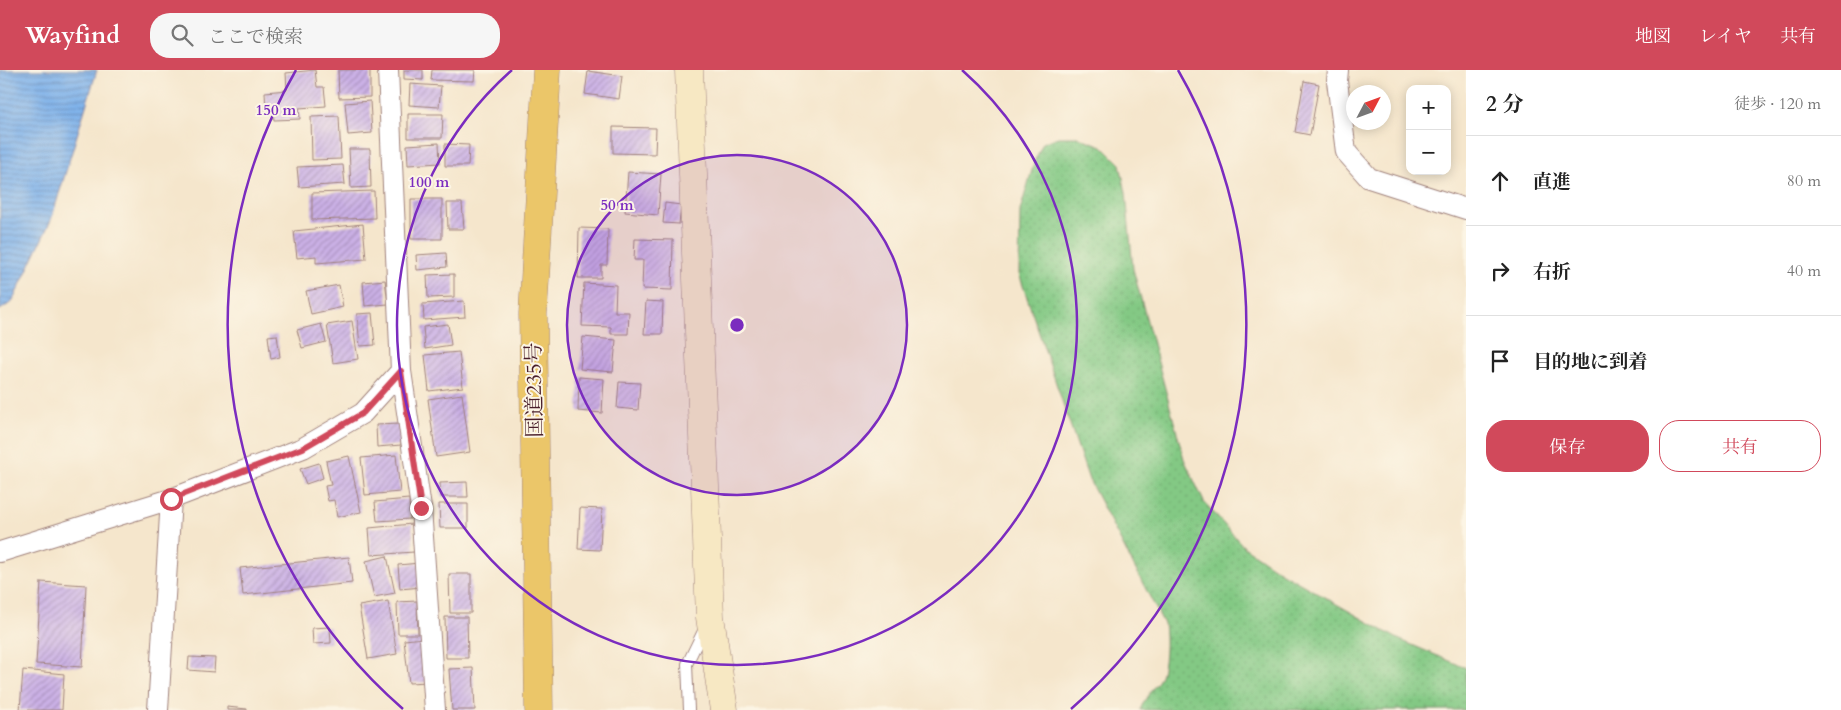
<!DOCTYPE html>
<html lang="ja">
<meta charset="utf-8">
<style>
body{margin:0;font-family:Cardo,"Noto Serif JP",serif;background:#f6f6f6;color:#222}
.controls{position:absolute;right:15px;top:15px;display:grid;overflow:hidden;border-radius:10px;box-shadow:0 2px 12px #0003}
.controls button{width:45px;height:45px;display:grid;place-items:center;padding:0;border:0;border-bottom:1px solid #e0e0e0;background:#fff;color:#222;font:25px sans-serif}
.compass{position:absolute;left:1346px;top:15px;width:45px;height:45px;border-radius:50%;background:#fff;box-shadow:0 2px 12px #0003;rotate:49deg}
.stop{position:absolute;width:15px;height:15px;margin:-11px;border:4px solid #d1495b;border-radius:50%;background:#fff}
.stop.end{background:#d1495b;border-color:#fff;box-shadow:0 1px 5px #0008}
.list{margin:0;padding:0;list-style:none}
h2{display:flex;justify-content:space-between;align-items:center;height:65px;margin:0;padding:0 20px;font-size:21px}
h2 small{font-size:16px;font-weight:400;color:#767676}
.list li{display:grid;grid-template-columns:32px 1fr auto;gap:15px;align-items:center;box-sizing:border-box;height:90px;padding:0 20px;border-top:1px solid #e0e0e0}
.list b{display:block;font-size:19px;white-space:nowrap}
.list em{font-size:16px;font-style:normal;color:#767676}
.actions{display:flex;gap:10px;padding:15px 20px}
.actions a{flex:1;padding:11px 0;border:1px solid #d1495b;border-radius:20px;text-align:center;font-size:18px;color:#d1495b}
.actions .main{background:#d1495b;color:#fff}
.icon{flex:none;width:28px;height:28px;fill:none;stroke:currentColor;stroke-width:2;stroke-linecap:round;stroke-linejoin:round}
.map{position:relative;flex:none;width:1466px;height:640px;overflow:hidden}
header{display:flex;align-items:center;gap:30px;box-sizing:border-box;height:70px;padding:0 25px;background:#d1495b;color:#fff}
header strong{font-size:24px}
nav{display:flex;gap:28px;margin-inline-start:auto;font-size:18px}
.search{width:350px;height:45px;background:#f6f6f6;display:flex;align-items:center;gap:12px;box-sizing:border-box;padding:0 18px;border-radius:20px;color:#767676;font-size:19px}
main{display:flex}
aside{flex:1;background:#fff}
.map>svg:first-child{display:block}
.grass{fill:url(#grass-dots);stroke:#667458}
.water{fill:url(#water-rules);stroke:#64688a}
.building{fill:url(#building-hatch)}
.lines{fill:none;stroke-linecap:round;stroke-linejoin:round}
.lane-casing{stroke:#a0827c;stroke-width:12}
.street-casing{stroke:#a0827c;stroke-width:22}
.secondary-casing{stroke:#a0827c;stroke-width:29}
.highway-casing{stroke:#a0827c;stroke-width:29}
.lane{stroke:#fff;stroke-width:10}
.street{stroke:#fff;stroke-width:20}
.secondary{stroke:#f7e8c3;stroke-width:28}
.highway{stroke:#ebc669;stroke-width:28}
.route{stroke:#d1495b;stroke-width:6}
.ring{fill:none;stroke:#7b2cbf;stroke-width:2.5}
.labels{text-anchor:middle;stroke-width:4;stroke-linejoin:round;paint-order:stroke}
.street-label{font-size:21px;fill:#4a1f2b;stroke:#fcf5e5}
.centre{fill:#7b2cbf;stroke:#fcf5e5;stroke-width:2.5}
.ring-label{font-size:15px;text-anchor:middle;font-weight:bold;fill:#7b2cbf;stroke:#fcf5e5;stroke-width:4;stroke-linejoin:round;paint-order:stroke}
</style>
<header>
<strong>Wayfind</strong>
<div class="search"><svg class="icon" aria-label="search" viewBox="0 0 24 24"><circle cx="10" cy="10" r="6"/><path d="M15 15l6 6"/></svg>ここで検索</div>
<nav><a>地図</a><a>レイヤ</a><a>共有</a></nav>
</header>
<main>
<div class="map">
<svg width="1466" height="640" viewBox="0 0 1466 640">
<defs>
<pattern id="grass-dots" width="8" height="8" patternUnits="userSpaceOnUse" patternTransform="scale(1.25)"><rect width="8" height="8" fill="#83c984"/><path d="M2 2h.1M6 6h.1" fill="none" stroke="#73ac72" stroke-width="1.8" stroke-linecap="round"/></pattern>
<pattern id="water-rules" width="6" height="5" patternUnits="userSpaceOnUse" patternTransform="scale(1.25)"><rect width="6" height="5" fill="#7db1ea"/><path d="M0 2.5h6" fill="none" stroke="#688fbe"/></pattern>
<pattern id="building-hatch" width="6" height="6" patternUnits="userSpaceOnUse" patternTransform="scale(1.25)"><rect width="6" height="6" fill="#cbb1e6"/><path d="M-1 1l2-2M0 6l6-6M5 7l2-2" fill="none" stroke="#a78fbb"/></pattern>
</defs>
<rect width="100%" height="100%" fill="#fcf5e5"/>
<filter id="ink" filterUnits="userSpaceOnUse"><feTurbulence type="fractalNoise" baseFrequency=".02" numOctaves="2"/><feDisplacementMap in="SourceGraphic" scale="10" xChannelSelector="R" yChannelSelector="G"/><feConvolveMatrix kernelMatrix="1 2 1 2 8 2 1 2 1" color-interpolation-filters="sRGB"/></filter>
<filter id="wash" filterUnits="userSpaceOnUse"><feTurbulence type="fractalNoise" baseFrequency=".0096" numOctaves="4" result="noise"/><feDisplacementMap in="SourceGraphic" scale="20" xChannelSelector="R" yChannelSelector="G"/><feGaussianBlur stdDeviation="1.12" result="paint"/><feColorMatrix in="noise" values="0 0 0 0 0 0 0 0 0 0 0 0 0 0 0 0 0 1.4 0 .05"/><feComposite in="paint" operator="in"/></filter>
<g filter="url(#wash)">
<rect width="100%" height="100%" fill="#f5e6cc"/>
<path class="grass" d="M 1058,67 L 1078,67 L 1102,76 L 1120,94 L 1126,123 L 1133,199 L 1184,389 L 1204,432 L 1244,477 L 1282,503 L 1398,569 L 1466,598 L 1466,640 L 1140,640 C 1145,628 1152,620 1159,610 C 1166,598 1166,568 1164,554 L 1089,410 L 1019,204 L 1020,141 L 1035,90 L 1043,73 Z"/>
<path class="water" d="M 0,0 L 97,0 L 51,150 L 12,232 L 0,240 Z"/>
<g id="blocks">
<path class="building" d="M 315,0 L 317,17 L 324,17 L 326,36 L 299,38 L 300,49 L 274,50 L 273,40 L 266,41 L 265,22 L 287,20 L 286,3 Z
M 338,0 L 370,0 L 370,27 L 339,28 Z
M 404,0 L 423,0 L 423,10 L 404,9 Z
M 432,0 L 475,0 L 474,11 L 431,10 Z
M 588,1 L 622,6 L 619,29 L 585,24 Z
M 1304,11 L 1319,14 L 1310,65 L 1295,62 Z
M 410,14 L 441,16 L 439,37 L 409,35 Z
M 370,31 L 372,63 L 348,65 L 345,33 Z
M 408,44 L 443,44 L 442,68 L 408,68 Z
M 339,46 L 341,89 L 312,90 L 311,47 Z
M 613,57 L 656,58 L 655,84 L 613,83 Z
M 439,73 L 440,93 L 408,95 L 407,75 Z
M 445,74 L 469,75 L 468,96 L 445,96 Z
M 349,79 L 370,79 L 371,117 L 351,118 Z
M 343,95 L 345,114 L 299,117 L 297,97 Z
M 628,102 L 661,104 L 658,145 L 625,142 Z
M 374,121 L 375,148 L 312,150 L 312,123 Z
M 411,129 L 442,129 L 442,169 L 411,169 Z
M 447,133 L 462,133 L 464,159 L 448,159 Z
M 665,133 L 681,135 L 679,154 L 663,153 Z
M 363,154 L 366,189 L 316,193 L 316,186 L 297,188 L 294,161 Z
M 579,158 L 608,159 L 607,195 L 601,195 L 601,208 L 578,208 Z
M 635,169 L 673,170 L 672,220 L 642,219 L 643,190 L 634,190 Z
M 446,183 L 447,197 L 417,200 L 416,185 Z
M 454,204 L 454,227 L 428,228 L 427,205 Z
M 385,210 L 388,234 L 365,236 L 363,212 Z
M 584,213 L 616,215 L 615,242 L 629,242 L 628,264 L 611,264 L 611,257 L 582,256 Z
M 339,215 L 343,237 L 311,244 L 306,221 Z
M 464,231 L 465,247 L 424,250 L 423,234 Z
M 646,231 L 663,232 L 662,264 L 644,264 Z
M 372,243 L 375,275 L 360,276 L 357,244 Z
M 352,251 L 358,289 L 333,293 L 327,255 Z
M 321,254 L 326,272 L 302,278 L 297,260 Z
M 448,254 L 451,275 L 425,279 L 423,257 Z
M 277,265 L 280,287 L 271,289 L 268,266 Z
M 583,267 L 616,270 L 613,302 L 580,299 Z
M 459,282 L 463,317 L 429,321 L 425,285 Z
M 579,307 L 604,309 L 602,343 L 578,341 Z
M 619,312 L 640,313 L 638,340 L 617,338 Z
M 462,324 L 470,382 L 436,387 L 428,329 Z
M 400,354 L 401,375 L 377,377 L 376,355 Z
M 396,385 L 400,422 L 365,425 L 361,388 Z
M 349,386 L 361,442 L 337,447 L 334,430 L 328,431 L 325,416 L 331,415 L 326,391 Z
M 319,393 L 323,408 L 306,414 L 300,399 Z
M 467,412 L 468,427 L 441,427 L 440,413 Z
M 409,429 L 410,449 L 377,451 L 375,432 Z
M 439,434 L 468,434 L 468,458 L 440,458 Z
M 580,438 L 602,439 L 600,480 L 578,479 Z
M 412,454 L 414,482 L 371,485 L 369,458 Z
M 387,486 L 395,523 L 374,527 L 366,491 Z
M 349,487 L 352,513 L 243,525 L 240,498 Z
M 420,493 L 422,517 L 400,519 L 398,495 Z
M 449,504 L 471,504 L 471,543 L 450,543 Z
M 41,512 L 86,515 L 82,597 L 36,594 Z
M 388,531 L 397,584 L 368,589 L 359,536 Z
M 417,531 L 418,564 L 398,564 L 397,532 Z
M 445,547 L 467,547 L 468,588 L 446,588 Z
M 330,557 L 331,573 L 313,574 L 312,558 Z
M 424,568 L 428,612 L 409,613 L 404,570 Z
M 189,587 L 215,588 L 214,602 L 188,600 Z
M 473,598 L 475,640 L 452,640 L 449,599 Z
M 23,600 L 64,604 L 62,640 L 20,640 Z
M 227,637 L 247,639 L 247,640 L 227,640 Z"/>
</g>
</g>
<g filter="url(#ink)">
<use href="#blocks" fill-opacity="0" stroke="#a0827c" stroke-width="1"/>
<g class="lines">
<g class="lane-casing">
<path id="lane" d="M 689,640 L 687,594 L 705,557"/>
</g>
<g class="street-casing">
<path id="street" d="M 388,0 L 401,301 L 421,438 L 435,640
M 1338,0 L 1337,11 L 1346,82 L 1369,108 L 1466,139
M 0,482 L 171,429 L 303,378 L 363,343 L 401,301
M 158,640 L 171,429"/>
</g>
<g class="secondary-casing">
<path id="secondary" d="M 689,0 L 710,547 L 724,640"/>
</g>
<g class="highway-casing">
<path id="highway" d="M 539,640 L 533,244 L 547,0"/>
</g>
<use href="#lane" class="lane"/>
<use href="#street" class="street"/>
<use href="#secondary" class="secondary"/>
<use href="#highway" class="highway"/>
</g>
</g>
<g class="lines" filter="url(#ink)">
<path class="route" d="M 171,429 L 303,378 L 363,343 L 401,301 L 421,438"/>
</g>
<circle cx="737" cy="255" r="170" fill="#7b2cbf" fill-opacity=".12"/>
<g class="ring">
<circle cx="737" cy="255" r="170"/>
<path d="M962 0A340 340 0 1 1 512 0"/>
<path d="M403 639A509 509 0 0 1 296 0M1178 0A509 509 0 0 1 1071 639"/>
</g>
<g class="labels">
<g class="street-label">
<text transform="translate(534 320) rotate(-91)" y="7">国道235号</text>
</g>
</g>
<circle cx="737" cy="255" r="8" class="centre"/>
<g class="ring-label">
<text x="276" y="45">150 m</text>
<text x="429" y="117">100 m</text>
<text x="617" y="140">50 m</text>
</g>
</svg>
<div class="controls">
<button>+</button>
<button>−</button>
</div>
<svg class="compass" viewBox="-18 -18 36 36"><path d="M0-13l5 13h-10z" fill="#e53935"/><path d="M0 13l5-13h-10z" fill="#767676"/></svg>
<div class="stop" style="left:171px;top:429px"></div>
<div class="stop end" style="left:421px;top:438px"></div>
</div>
<aside>
<h2>2 分<small>徒歩 · 120 m</small></h2>
<ul class="list">
<li><svg class="icon" aria-label="ahead" viewBox="0 0 24 24"><path d="M12 20V5M6 11l6-6 6 6"/></svg><div><b>直進</b></div><em>80 m</em></li>
<li><svg class="icon" aria-label="right" viewBox="0 0 24 24"><path d="M7 20v-9h11M14 6l5 5-5 5"/></svg><div><b>右折</b></div><em>40 m</em></li>
<li><svg class="icon" aria-label="arrive" viewBox="0 0 24 24"><path d="M6 21V4h12l-3 4 3 4H6"/></svg><div><b>目的地に到着</b></div></li>
</ul>
<div class="actions"><a class="main">保存</a><a>共有</a></div>
</aside>
</main>
